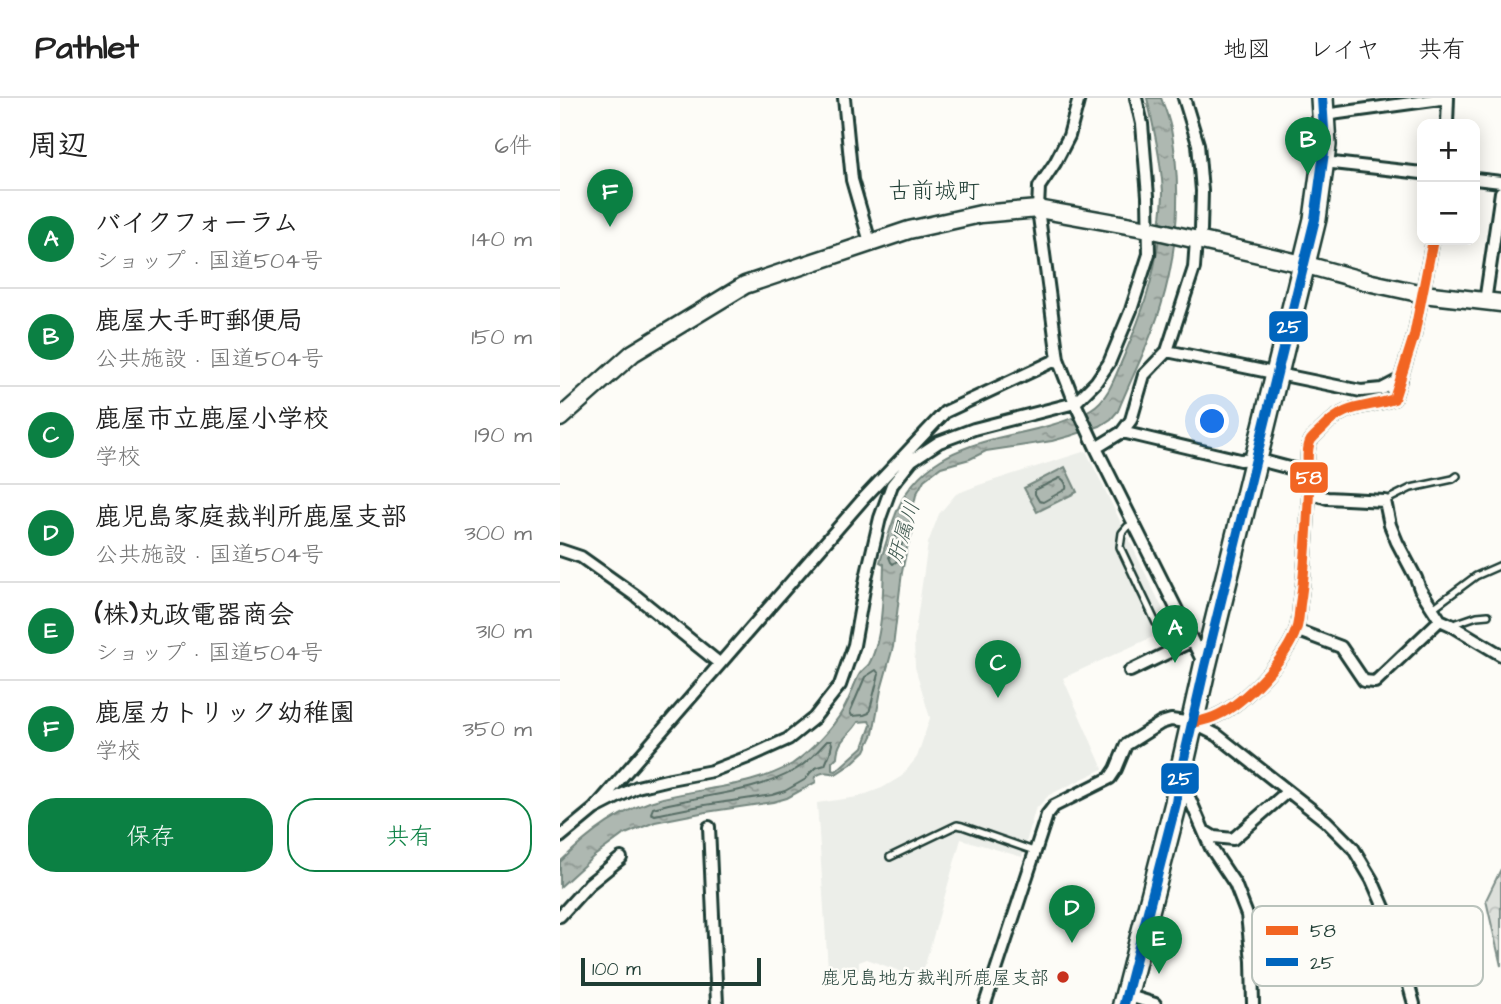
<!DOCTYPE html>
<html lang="ja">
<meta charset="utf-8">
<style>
body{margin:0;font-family:"Architects Daughter","Klee One",sans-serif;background:#f2f2f2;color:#222}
.controls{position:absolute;right:21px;top:21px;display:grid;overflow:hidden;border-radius:14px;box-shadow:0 4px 18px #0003}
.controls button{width:63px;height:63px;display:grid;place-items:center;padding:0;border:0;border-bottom:2px solid #e0e0e0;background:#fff;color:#222;font:35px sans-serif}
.scale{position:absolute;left:21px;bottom:18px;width:180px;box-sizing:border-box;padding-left:7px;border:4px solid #1f3d34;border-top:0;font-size:19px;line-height:24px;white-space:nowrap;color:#1f3d34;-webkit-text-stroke:5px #fdfcf7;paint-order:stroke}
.you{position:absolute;left:653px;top:324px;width:24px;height:24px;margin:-18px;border:5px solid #fff;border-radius:50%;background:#1a73e8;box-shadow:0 0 0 10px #1a73e833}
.badge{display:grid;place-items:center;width:46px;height:46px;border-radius:50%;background:#0b8043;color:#fff;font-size:23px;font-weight:700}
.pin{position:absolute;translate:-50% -58px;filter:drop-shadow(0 2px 4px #0008)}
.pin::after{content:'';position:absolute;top:37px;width:24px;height:21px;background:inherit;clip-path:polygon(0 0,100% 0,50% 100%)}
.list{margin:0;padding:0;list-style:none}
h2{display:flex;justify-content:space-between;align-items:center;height:91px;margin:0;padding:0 28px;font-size:30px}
h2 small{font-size:23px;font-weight:400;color:#767676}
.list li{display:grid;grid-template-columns:46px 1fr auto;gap:21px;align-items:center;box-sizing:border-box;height:98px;padding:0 28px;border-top:2px solid #e0e0e0}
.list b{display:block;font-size:26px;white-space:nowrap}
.list p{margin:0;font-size:23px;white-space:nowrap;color:#767676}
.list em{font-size:23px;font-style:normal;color:#767676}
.actions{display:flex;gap:14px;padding:21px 28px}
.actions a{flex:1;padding:16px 0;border:2px solid #0b8043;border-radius:28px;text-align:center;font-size:24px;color:#0b8043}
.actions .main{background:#0b8043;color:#fff}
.map{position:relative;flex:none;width:941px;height:906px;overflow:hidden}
header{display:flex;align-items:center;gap:42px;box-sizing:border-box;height:98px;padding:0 35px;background:#fff;border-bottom:2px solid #e0e0e0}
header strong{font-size:33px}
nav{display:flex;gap:38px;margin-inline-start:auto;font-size:24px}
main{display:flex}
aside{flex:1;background:#fff}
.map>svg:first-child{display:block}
.built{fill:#eceee9}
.forest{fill:url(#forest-crowns);stroke:#7e8e88;stroke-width:2}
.water{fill:url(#water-ripples);stroke:#75877f;stroke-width:2;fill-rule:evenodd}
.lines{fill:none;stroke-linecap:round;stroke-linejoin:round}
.shore{stroke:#586e66;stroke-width:2}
.lane-casing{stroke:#1f3d34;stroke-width:10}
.street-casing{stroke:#1f3d34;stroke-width:16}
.secondary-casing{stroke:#1f3d34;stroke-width:21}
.highway-casing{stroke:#1f3d34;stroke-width:26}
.lane{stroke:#fdfcf7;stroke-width:5}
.street{stroke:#fdfcf7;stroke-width:10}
.secondary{stroke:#fdfcf7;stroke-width:16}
.highway{stroke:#fdfcf7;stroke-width:21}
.bus-1-casing{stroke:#fdfcf7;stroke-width:16}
.bus-2-casing{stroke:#fdfcf7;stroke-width:16}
.bus-1{stroke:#f26522;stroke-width:10}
.bus-2{stroke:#0065bd;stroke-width:10}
.poi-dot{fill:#c8321e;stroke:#fdfcf7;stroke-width:2.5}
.labels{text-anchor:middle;stroke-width:5;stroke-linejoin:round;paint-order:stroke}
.poi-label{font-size:19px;fill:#1f3d34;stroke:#fdfcf7;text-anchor:end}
.water-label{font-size:21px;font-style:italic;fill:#435c53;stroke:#fdfcf7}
.quarter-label{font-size:23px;fill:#1f3d34;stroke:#fdfcf7}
.key{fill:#fdfcf7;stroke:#bac3bc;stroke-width:2}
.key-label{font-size:19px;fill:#1f3d34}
.line-badge{stroke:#fdfcf7;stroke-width:2.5}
.badge-label{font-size:19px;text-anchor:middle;font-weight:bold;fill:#fff}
</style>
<header>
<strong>Pathlet</strong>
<nav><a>地図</a><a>レイヤ</a><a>共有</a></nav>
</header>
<main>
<aside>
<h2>周辺<small>6件</small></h2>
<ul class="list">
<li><span class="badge">A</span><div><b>バイクフォーラム</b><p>ショップ · 国道504号</p></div><em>140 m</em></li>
<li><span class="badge">B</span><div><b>鹿屋大手町郵便局</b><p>公共施設 · 国道504号</p></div><em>150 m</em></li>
<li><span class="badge">C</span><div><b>鹿屋市立鹿屋小学校</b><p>学校</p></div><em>190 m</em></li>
<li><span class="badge">D</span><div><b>鹿児島家庭裁判所鹿屋支部</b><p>公共施設 · 国道504号</p></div><em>300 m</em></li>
<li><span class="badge">E</span><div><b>(株)丸政電器商会</b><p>ショップ · 国道504号</p></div><em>310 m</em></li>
<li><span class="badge">F</span><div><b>鹿屋カトリック幼稚園</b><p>学校</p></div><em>350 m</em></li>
</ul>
<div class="actions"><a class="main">保存</a><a>共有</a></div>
</aside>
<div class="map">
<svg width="941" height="906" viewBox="0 0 941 906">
<defs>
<pattern id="forest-crowns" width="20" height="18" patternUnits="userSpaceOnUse" patternTransform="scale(1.75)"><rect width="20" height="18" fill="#dde0db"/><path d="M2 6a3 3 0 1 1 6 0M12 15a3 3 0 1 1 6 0" fill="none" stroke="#bdc1bd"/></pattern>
<pattern id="water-ripples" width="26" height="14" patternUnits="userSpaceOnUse" patternTransform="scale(1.75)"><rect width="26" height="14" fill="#aeb8b1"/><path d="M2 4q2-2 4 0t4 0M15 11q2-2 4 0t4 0" fill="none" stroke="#8d9791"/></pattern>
</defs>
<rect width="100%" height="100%" fill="#fdfcf7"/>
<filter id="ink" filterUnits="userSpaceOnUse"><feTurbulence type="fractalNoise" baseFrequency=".0143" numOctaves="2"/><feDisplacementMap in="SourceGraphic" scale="14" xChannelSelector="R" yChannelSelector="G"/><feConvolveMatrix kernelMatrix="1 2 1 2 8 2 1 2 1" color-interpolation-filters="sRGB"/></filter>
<g filter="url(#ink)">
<path class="built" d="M 526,353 L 612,530 L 503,580 L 543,671 L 489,697 L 475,712 L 462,759 L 401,741 L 361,881 L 307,861 L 299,864 L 299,872 L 292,875 L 268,871 L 257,705 L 298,699 L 322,690 L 342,678 L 357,659 L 370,620 L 355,569 L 354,542 L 368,445 L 379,416 L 396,396 L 419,387 Z"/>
<path class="forest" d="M 941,771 L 941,868 L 926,802 Z"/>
<path class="water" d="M 587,0 L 601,0 C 605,10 609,21 611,31 C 622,88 618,153 601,208 C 590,245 572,278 558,313 L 551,321 L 540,328 L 510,338 L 492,343 L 426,353 L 410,361 L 381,369 L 364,382 L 356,397 L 349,426 L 353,433 L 347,450 L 342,474 L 333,549 L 321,592 L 313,636 L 305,653 L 291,666 L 276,676 C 268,674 262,673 255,679 L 256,684 L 227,700 L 213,704 L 146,714 L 95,724 L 63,737 L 33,759 L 0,789 L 0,764 C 30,735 62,710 103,700 C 146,689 193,689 232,666 C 250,654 273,630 283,612 C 290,601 293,588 299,577 C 301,573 306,570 309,566 C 323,541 323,494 324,466 L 320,464 C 325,449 329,433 335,418 C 354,365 400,348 450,337 C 478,331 506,325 531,311 C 549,301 556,276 564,258 C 583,214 595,179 600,131 C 601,119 603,106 603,94 C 601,62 594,31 587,0 ZM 309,623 L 311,627 L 303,649 L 276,673 L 272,672 L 272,664 L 277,659 C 278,640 290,638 298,624 Z
M 505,369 L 517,394 L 477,414 L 464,390 Z"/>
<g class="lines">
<path class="shore" d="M 500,380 C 504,381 507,387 506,391 L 483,404 L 479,403 L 475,396 L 475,392 Z
M 339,430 L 343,431 L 345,435 L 337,463 L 333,466 L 331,464 L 329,459 Z
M 316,572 L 319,576 L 309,615 L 304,617 L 292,618 L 290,614 L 305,579 Z
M 267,643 L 271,643 L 272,646 L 270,655 L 265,667 L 255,670 L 250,675 L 246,681 L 225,693 L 212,697 L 145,707 L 95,717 L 91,715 L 93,710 C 140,696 191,697 235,672 C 247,665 257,654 267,643 Z"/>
<g class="lane-casing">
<path id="lane" d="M 825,403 L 851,390 L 893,381 L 897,378
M 574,425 L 567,429 L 562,435 L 560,449 L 596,525
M 873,510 L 916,478 L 941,467
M 891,527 L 917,518 L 928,517
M 330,759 L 397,727 L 402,728 L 474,753"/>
</g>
<g class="street-casing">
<path id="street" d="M 284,0 L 292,82 L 310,144
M 519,0 L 509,38 L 495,65 L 479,89 L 478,111 L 498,261 L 515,305 L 536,350 L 644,566
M 764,17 L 888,0
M 887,26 L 888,0
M 764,64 L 862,75
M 915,81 L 941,84
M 925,204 L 941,94
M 607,253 L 801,293 L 822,291 L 841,281
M 562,334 L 680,362 L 695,361 L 749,375
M 536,350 L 562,334 L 571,322 L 584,277 L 607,253 L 634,170 L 636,142 L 641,132 L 642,93 L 638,46 L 624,0
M 749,394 L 767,400 L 825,403 L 830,427 L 837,444 L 856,480 L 860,491 L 880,522
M 0,452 L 21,459 L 76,498 L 159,565
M 736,532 L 781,549 L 804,583 L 815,584 L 880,522 L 891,527 L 941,557
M 570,573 L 632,543
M 633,625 C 641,623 650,621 658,617 C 684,605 727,560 736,532 C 739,524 739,514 740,506 C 746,469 747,431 749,394 C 750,380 744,353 751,342 C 754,338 759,334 762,331 C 786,305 804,311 834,301 L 854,238 L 873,142
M 622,683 L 651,750 L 675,786 L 687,817 L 692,863 L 693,906
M 34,711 L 77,689 L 110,681 L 152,673 L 188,659 L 228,641 L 254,620 L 280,587 L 294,547 L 306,480 L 320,420 L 332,387 L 352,362 L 379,344 L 414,331 L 515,305 L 536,284 L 549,265 L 571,212 L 589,156 L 588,98 L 582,26 L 576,0
M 149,729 L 157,906
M 644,733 L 654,739 L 673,741 L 728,693
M 0,739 L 34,711 L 304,400 L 385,314 L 498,261
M 0,818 L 29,786 L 61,760
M 566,897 L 595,906
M 425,906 L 487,717 L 494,708 L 550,680 L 556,671 L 566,647 L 601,625 L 611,622 L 633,625 L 657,637 L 766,723 L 793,750 L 812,782 L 833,830 L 854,906"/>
</g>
<g class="secondary-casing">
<path id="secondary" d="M 0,320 L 73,255 L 185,187 L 349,132 L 421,116 L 478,111 L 589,131 L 743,166 L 812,185 L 863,196 L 941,205"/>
</g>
<g class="highway-casing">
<path id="highway" d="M 564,906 L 616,705 L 620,678 L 645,568 L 755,121 L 765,47 L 762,0"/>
</g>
<use href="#lane" class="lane"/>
<use href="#street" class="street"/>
<use href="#secondary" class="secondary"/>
<use href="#highway" class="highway"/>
<g class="bus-1-casing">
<path id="bus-1" d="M 633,625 C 641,623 650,621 658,617 C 684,605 727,560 736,532 C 739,524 739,514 740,506 C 746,469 747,431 749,394 C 750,380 744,353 751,342 C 754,338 759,334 762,331 C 786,305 804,311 834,301 L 854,238 L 873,142"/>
</g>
<g class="bus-2-casing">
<path id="bus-2" d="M 564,906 L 616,705 L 620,678 L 645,568 L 755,121 L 765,47 L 762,0"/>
</g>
<use href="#bus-1" class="bus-1"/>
<use href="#bus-2" class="bus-2"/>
</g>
</g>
<circle class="poi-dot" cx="503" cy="879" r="7"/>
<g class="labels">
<g class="poi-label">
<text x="489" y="886">鹿児島地方裁判所鹿屋支部</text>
</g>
<g class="water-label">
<text transform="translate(343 434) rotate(-72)" y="7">肝属川</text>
</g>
<g class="quarter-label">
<text x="374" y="100">古前城町</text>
</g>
</g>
<rect x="692" y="808" width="231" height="80" rx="10" class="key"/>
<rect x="706" y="828" width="32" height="9" fill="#f26522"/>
<rect x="706" y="860" width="32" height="8" fill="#0065bd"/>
<g class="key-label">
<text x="750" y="839">58</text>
<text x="750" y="871">25</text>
</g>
<g class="line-badge">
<rect x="708" y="212" width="41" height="33" rx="7" fill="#0065bd"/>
<rect x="729" y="363" width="40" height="33" rx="7" fill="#f26522"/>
<rect x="600" y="664" width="40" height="33" rx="7" fill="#0065bd"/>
</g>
<g class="badge-label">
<text x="729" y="235">25</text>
<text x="749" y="386">58</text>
<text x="620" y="687">25</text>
</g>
</svg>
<div class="controls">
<button>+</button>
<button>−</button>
</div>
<div class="scale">100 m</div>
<div class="you"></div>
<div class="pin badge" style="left:615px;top:565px">A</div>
<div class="pin badge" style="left:748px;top:77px">B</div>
<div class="pin badge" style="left:438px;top:600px">C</div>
<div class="pin badge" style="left:512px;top:845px">D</div>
<div class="pin badge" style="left:599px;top:876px">E</div>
<div class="pin badge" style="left:50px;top:129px">F</div>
</div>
</main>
